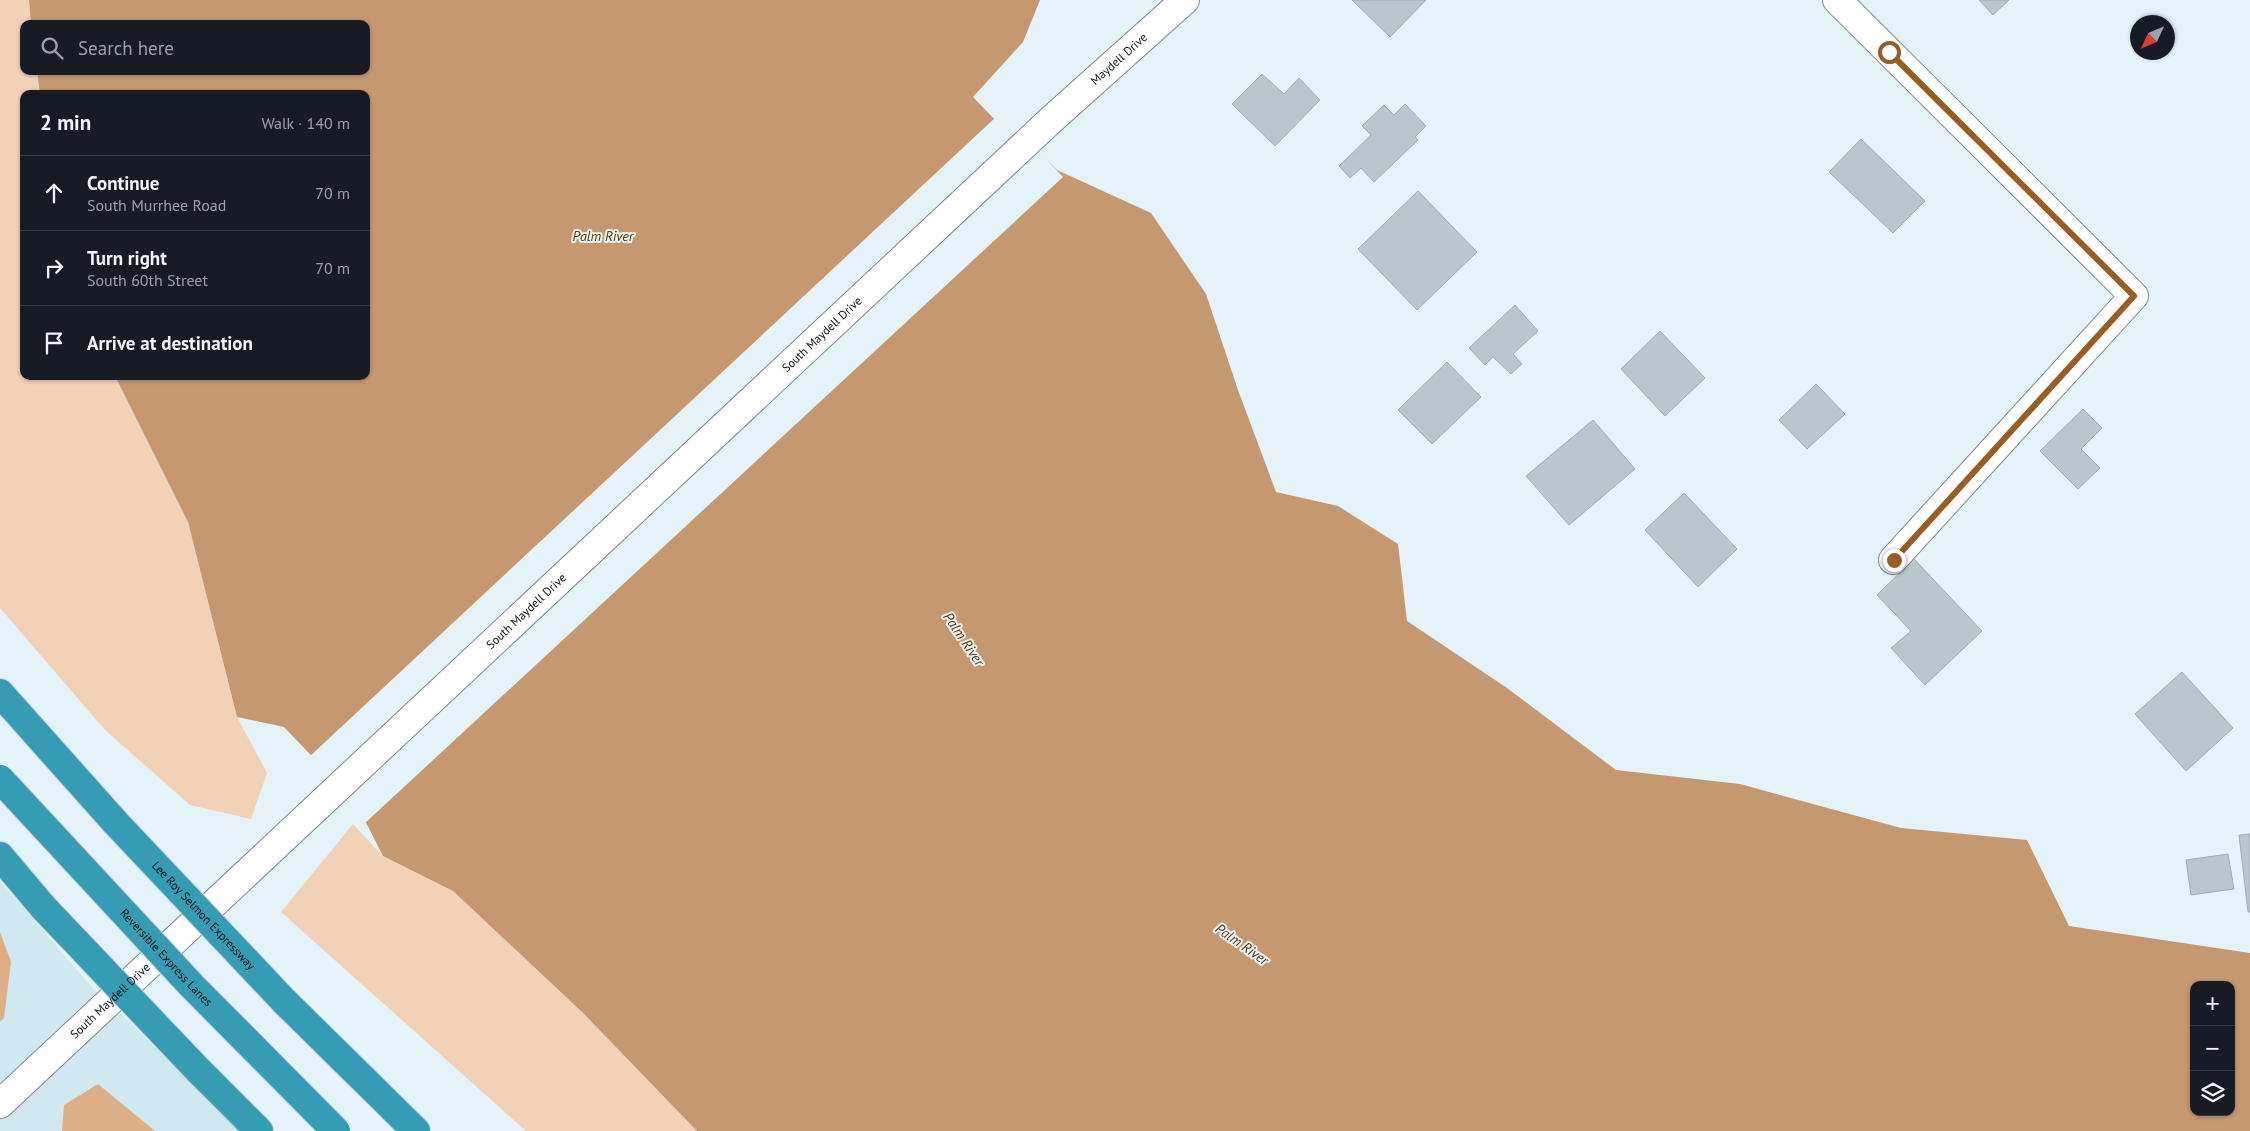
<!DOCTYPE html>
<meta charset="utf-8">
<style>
body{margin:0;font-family:"PT Sans",sans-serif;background:#20242c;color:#f1f3f6}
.controls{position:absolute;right:15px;bottom:15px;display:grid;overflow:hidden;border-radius:10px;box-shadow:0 1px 4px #0004}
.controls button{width:45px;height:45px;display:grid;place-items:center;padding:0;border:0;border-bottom:1px solid #363941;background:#171b24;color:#f1f3f6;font:25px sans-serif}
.compass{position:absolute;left:2130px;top:15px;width:45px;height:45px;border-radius:50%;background:#171b24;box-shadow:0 1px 4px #0004;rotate:226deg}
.stop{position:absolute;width:15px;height:15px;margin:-11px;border:4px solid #995e1f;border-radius:50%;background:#fff}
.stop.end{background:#995e1f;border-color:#fff;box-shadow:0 1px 5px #0008}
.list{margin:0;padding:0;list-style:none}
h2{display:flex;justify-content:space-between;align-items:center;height:65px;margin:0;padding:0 20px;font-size:21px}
h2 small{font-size:16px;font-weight:400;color:#9ea1a6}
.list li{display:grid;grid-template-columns:32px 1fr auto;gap:15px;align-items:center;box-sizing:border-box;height:75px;padding:0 20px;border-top:1px solid #363941}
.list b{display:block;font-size:19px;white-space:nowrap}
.list p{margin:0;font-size:16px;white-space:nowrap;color:#9ea1a6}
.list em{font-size:16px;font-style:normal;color:#9ea1a6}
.icon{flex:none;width:28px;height:28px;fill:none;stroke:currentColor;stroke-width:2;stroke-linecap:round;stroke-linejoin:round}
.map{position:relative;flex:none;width:2250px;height:1131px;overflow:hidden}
.search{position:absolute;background:#171b24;box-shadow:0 1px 4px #0004;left:20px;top:20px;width:350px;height:55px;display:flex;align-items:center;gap:12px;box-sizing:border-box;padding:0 18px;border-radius:10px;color:#9ea1a6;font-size:19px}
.panel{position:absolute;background:#171b24;box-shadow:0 1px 4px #0004;left:20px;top:90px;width:350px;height:290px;border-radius:10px}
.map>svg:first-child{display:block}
.built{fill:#d0e8ef}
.green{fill:#f2d2b7}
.forest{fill:#ddaf87}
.water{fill:#c59870;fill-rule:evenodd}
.pier{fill:#e4f3f8}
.building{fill:#b8c7cb;stroke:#9fadb1}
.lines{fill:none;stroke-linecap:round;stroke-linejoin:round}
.minor-casing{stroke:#7c898d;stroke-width:30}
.highway-casing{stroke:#cecfd0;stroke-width:30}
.minor{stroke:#fff;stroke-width:28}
.highway{stroke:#349db5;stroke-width:28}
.highway-bridge-casing{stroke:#cecfd0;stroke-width:30;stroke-linecap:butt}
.highway-bridge{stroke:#349db5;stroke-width:28}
.route{stroke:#995e1f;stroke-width:6}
.labels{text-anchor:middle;stroke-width:4;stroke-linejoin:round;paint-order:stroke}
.street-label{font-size:12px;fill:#0c1112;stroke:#e4f3f8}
.water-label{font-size:14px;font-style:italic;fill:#5f3400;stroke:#e4f3f8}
</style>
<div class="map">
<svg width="2250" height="1131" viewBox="0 0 2250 1131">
<rect width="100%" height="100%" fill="#e4f3f8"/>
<path class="built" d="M 0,881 L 109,1007 L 0,1106 Z
M 118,1011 L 241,1131 L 0,1131 L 0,1118 Z"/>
<path class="green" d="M 0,0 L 29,0 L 31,24 L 24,24 L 24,71 L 37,71 L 40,94 L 24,94 L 24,376 L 115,376 L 188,522 L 237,717 L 267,773 L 251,819 L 190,805 L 105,730 L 0,608 Z
M 353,824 L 383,856 L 453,891 L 583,1013 L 697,1131 L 526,1131 L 281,912 Z"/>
<path class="forest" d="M 0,932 L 11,962 L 4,1018 L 0,1022 Z
M 98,1084 L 155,1131 L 62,1131 L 64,1105 Z"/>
<path class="water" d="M 29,0 L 1040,0 L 1023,42 L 973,97 L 1030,156 L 1037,150 L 1057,170 L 1151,213 L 1206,294 L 1238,390 L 1276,492 L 1338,506 L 1398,544 L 1407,621 L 1507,688 L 1616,770 L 1740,784 L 1901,828 L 2027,840 L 2069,926 L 2250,953 L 2250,1131 L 697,1131 L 583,1013 L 453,891 L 383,856 L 350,791 L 347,793 L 284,727 L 237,717 L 188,522 L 115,376 L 366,376 L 366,94 L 40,94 L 37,71 L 366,71 L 366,24 L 31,24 ZM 2194,985 L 2231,985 L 2231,1112 L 2194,1112 Z"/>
<path class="pier" d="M 996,117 L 1031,153 L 1036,148 L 1063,177 L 364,824 L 349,794 L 345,795 L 309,757 Z"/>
<path class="building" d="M 1352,0 L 1426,0 L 1390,37 Z
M 1979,0 L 2009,0 L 1993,15 Z
M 1262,74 L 1284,94 L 1299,78 L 1320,100 L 1275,146 L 1232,104 Z
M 1405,104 L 1426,126 L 1415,137 L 1418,140 L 1374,182 L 1361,168 L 1350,178 L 1339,166 L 1371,135 L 1362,126 L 1384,105 L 1394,115 Z
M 1861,139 L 1925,201 L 1893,233 L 1829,172 Z
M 1418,191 L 1477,252 L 1417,310 L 1358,249 Z
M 1515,305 L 1538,331 L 1513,354 L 1522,364 L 1511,374 L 1493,357 L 1485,365 L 1469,348 Z
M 1660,331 L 1705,378 L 1665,416 L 1621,369 Z
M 1447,362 L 1481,397 L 1432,444 L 1398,410 Z
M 1816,384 L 1845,414 L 1807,449 L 1779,420 Z
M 2083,409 L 2102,428 L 2081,449 L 2100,468 L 2078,489 L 2040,451 Z
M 1593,420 L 1635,469 L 1569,525 L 1526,476 Z
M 1684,493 L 1737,549 L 1698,587 L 1645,530 Z
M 1914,559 L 1982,631 L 1925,685 L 1891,648 L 1911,631 L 1877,595 Z
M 2182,672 L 2233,728 L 2186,771 L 2135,714 Z
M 2250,834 L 2250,912 L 2248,912 L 2239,835 Z
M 2228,854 L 2234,889 L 2191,895 L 2186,860 Z"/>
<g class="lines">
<g class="minor-casing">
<g id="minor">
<path d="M 1837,0 L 2134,296 L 1893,560"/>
<path id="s1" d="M 0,1104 L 1052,119 L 1185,0"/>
</g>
</g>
<g class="highway-casing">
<path id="highway" d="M 0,693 L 115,822
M 0,856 L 43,907
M 284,1001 L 416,1131
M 198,1070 L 259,1131"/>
</g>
<use href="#minor" class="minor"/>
<use href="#highway" class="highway"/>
<g class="highway-bridge-casing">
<g id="highway-bridge">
<path id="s2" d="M 0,779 L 192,986 L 336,1131"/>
<path id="s3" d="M 115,822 L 284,1001"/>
<path d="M 43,907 L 198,1070"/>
</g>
</g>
<use href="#highway-bridge" class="highway-bridge"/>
</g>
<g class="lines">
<path class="route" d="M 1889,52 L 2134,296 L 1894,560"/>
</g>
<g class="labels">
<g class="street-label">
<text dy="4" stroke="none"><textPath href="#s1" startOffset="1531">Maydell Drive</textPath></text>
<text dy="4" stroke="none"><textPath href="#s1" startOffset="1126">South Maydell Drive</textPath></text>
<text dy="4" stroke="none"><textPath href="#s1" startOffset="721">South Maydell Drive</textPath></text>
<text dy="4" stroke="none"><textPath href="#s3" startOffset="129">Lee Roy Selmon Expressway</textPath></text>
<text dy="4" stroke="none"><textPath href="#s2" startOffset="244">Reversible Express Lanes</textPath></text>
<text dy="4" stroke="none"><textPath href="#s1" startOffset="151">South Maydell Drive</textPath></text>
</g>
<g class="water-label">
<text x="603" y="241">Palm River</text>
<text transform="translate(964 639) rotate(56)" y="5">Palm River</text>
<text transform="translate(1242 944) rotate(35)" y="5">Palm River</text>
</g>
</g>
</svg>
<div class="controls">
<button>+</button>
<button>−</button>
<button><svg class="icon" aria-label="layers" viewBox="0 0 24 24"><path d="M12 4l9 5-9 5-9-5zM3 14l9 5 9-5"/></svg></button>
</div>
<svg class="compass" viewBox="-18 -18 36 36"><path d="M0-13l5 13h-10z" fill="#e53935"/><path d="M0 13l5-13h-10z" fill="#9ea1a6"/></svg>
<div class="stop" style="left:1889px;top:52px"></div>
<div class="stop end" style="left:1894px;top:560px"></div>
<div class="search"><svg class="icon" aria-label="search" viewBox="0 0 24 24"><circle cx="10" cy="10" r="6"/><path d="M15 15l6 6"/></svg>Search here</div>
<section class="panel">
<h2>2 min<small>Walk · 140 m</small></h2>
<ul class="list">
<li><svg class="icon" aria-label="ahead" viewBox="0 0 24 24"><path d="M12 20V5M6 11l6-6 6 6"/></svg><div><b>Continue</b><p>South Murrhee Road</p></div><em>70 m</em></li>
<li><svg class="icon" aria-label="right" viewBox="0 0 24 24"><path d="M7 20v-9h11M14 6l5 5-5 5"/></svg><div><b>Turn right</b><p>South 60th Street</p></div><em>70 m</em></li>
<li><svg class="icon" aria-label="arrive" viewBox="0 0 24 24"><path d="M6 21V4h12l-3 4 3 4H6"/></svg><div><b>Arrive at destination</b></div></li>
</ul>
</section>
</div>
